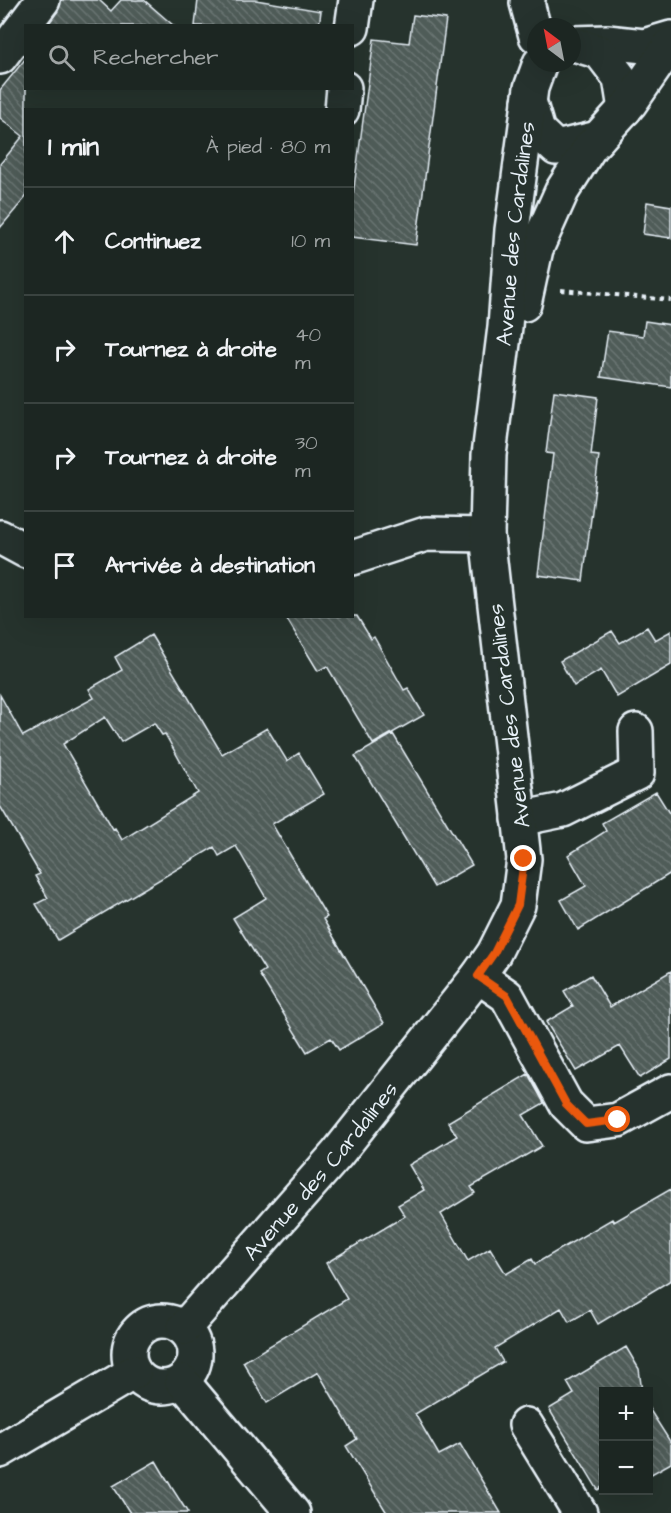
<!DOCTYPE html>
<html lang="fr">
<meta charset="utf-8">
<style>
body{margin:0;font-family:"Architects Daughter",sans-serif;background:#252e2a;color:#f1f3f6}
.controls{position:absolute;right:18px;bottom:18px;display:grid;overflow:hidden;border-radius:0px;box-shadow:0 6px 24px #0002}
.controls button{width:54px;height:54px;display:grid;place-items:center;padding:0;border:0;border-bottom:2px solid #3a4340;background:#1c2622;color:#f1f3f6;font:30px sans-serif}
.compass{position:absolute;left:527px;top:18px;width:54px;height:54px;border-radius:50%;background:#1c2622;box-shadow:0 6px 24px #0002;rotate:328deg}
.stop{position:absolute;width:18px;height:18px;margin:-14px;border:4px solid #ea580c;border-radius:50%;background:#fff}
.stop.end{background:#ea580c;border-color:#fff;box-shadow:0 2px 6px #0008}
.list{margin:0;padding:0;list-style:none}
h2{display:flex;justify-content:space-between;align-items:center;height:78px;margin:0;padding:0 24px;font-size:26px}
h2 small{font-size:20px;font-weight:400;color:#a0a5a5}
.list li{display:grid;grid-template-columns:39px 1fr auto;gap:18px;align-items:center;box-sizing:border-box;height:108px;padding:0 24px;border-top:2px solid #3a4340}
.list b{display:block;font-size:22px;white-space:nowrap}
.list em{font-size:20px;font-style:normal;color:#a0a5a5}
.icon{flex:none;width:33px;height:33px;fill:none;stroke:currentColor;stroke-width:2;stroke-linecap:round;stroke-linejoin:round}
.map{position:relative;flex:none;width:671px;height:1513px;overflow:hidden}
.search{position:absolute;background:#1c2622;box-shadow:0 6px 24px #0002;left:24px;top:24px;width:330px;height:66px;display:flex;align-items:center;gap:15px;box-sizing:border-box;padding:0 21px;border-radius:0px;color:#a0a5a5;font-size:22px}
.panel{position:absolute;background:#1c2622;box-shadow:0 6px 24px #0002;left:24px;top:108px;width:330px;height:510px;border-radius:0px}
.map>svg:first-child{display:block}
.building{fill:url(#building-back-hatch);stroke:#e8f1f8;stroke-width:1.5;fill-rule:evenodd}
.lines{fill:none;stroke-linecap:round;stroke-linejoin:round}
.minor-casing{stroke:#e8f1f8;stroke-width:38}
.path{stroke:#e8f1f8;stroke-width:4;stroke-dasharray:4.5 4.5;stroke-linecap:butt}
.minor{stroke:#26332d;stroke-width:33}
.route{stroke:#ea580c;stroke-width:8}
.labels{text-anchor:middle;stroke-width:5;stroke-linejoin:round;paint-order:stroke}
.street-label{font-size:22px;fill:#e8f1f8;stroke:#26332d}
</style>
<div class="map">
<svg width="671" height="1513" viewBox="0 0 671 1513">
<defs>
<pattern id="building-back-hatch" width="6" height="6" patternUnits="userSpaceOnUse" patternTransform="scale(1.5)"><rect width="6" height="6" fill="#505c59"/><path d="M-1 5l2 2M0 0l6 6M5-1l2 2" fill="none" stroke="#697472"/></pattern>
</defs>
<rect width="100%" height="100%" fill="#26332d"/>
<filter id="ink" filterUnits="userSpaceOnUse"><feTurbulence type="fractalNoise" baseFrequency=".0167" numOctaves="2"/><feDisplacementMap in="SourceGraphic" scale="12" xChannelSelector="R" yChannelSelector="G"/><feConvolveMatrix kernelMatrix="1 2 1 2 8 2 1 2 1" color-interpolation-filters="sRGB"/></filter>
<g filter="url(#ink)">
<path class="building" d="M 61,0 L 99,0 L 111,11 L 121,0 L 144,0 L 174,26 L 47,26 L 58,11 Z
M 198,0 L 256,0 L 321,11 L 319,26 L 195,26 Z
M 413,15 L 446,19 L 416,245 L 352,237 L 352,202 L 374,39 L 409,43 Z
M 26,58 L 26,197 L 0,228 L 0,164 L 23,136 L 0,118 L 0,90 Z
M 647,202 L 671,206 L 671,238 L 643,234 Z
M 645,321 L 671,325 L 671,387 L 601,377 L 608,331 L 643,336 Z
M 554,391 L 598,397 L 591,455 L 599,456 L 583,581 L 538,575 L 553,454 L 546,453 Z
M 285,616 L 357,616 L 371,639 L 374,637 L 404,690 L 408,688 L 424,715 L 373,744 L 327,666 L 318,671 Z
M 647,627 L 655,640 L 671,631 L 671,665 L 617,697 L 601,670 L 574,686 L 560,661 L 612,631 L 620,643 Z
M 151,635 L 222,754 L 267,728 L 287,761 L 299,753 L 324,794 L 272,824 L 327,917 L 323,919 L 384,1023 L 339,1050 L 331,1038 L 307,1052 L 259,974 L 265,970 L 233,918 L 266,898 L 236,846 L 219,856 L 214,847 L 58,940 L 36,904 L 48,898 L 35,876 L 40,874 L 0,806 L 0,695 L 23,736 L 94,698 L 89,689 L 122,670 L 115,657 ZM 105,717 L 121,742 L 154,723 L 162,735 L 165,734 L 198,793 L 122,840 L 115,828 L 113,829 L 63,744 Z
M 393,734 L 472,865 L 434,887 L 355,756 Z
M 656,792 L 671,816 L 671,873 L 578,930 L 561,900 L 586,886 L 568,855 L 606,831 L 602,823 Z
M 671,971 L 671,1059 L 640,1078 L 620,1046 L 576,1071 L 546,1022 L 573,1006 L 564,991 L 591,975 L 610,1007 Z
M 528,1074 L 544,1103 L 523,1115 L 542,1146 L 471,1187 L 475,1193 L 441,1214 L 468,1261 L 490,1248 L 506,1274 L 532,1259 L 535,1264 L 612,1219 L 614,1222 L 671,1189 L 671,1280 L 598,1324 L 590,1310 L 569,1322 L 561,1308 L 495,1348 L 503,1362 L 415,1414 L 439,1455 L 460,1444 L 501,1513 L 387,1513 L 346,1446 L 357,1439 L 318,1372 L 267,1403 L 243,1362 L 347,1299 L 326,1263 L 405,1216 L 398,1205 L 424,1190 L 409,1165 L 457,1136 L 448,1122 Z
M 626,1347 L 639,1369 L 642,1392 L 603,1392 L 603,1486 L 598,1490 L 549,1409 L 574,1394 L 567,1382 Z
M 648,1407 L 671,1443 L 671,1463 L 648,1476 Z
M 156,1461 L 172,1488 L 188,1513 L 130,1513 L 113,1486 Z"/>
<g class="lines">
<g class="minor-casing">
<g id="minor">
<path d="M 528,0 L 527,3 L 536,36"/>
<path d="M 352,28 L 356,0"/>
<path d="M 572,43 L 607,42 L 644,46 L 671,38"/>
<path d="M 574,44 L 600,52 L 620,78 L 625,109"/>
<path d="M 0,57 L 43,0"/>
<path d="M 529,101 L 538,131 L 556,148 L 598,138"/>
<path d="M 342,110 L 344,88"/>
<path d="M 524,304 L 536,249 L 562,191 L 590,147 L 630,103 L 671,44"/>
<path d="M 0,537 L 26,551"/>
<path d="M 352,558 L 426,534 L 487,535"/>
<path d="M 519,819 L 563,810 L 637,773 L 636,731"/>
<path d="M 478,976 L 507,996 L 566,1104 L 586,1124 L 618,1120 L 671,1091"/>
<circle cx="162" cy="1354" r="33"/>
<path id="s1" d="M 184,1328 L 337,1154 L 478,976 L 494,953 L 518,905 L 524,859 L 487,535 L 489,455 L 505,327 L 512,230 L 531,88 L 540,63"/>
<path d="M 182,1381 L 293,1513"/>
<path d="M 526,1425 L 580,1513"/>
<path d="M 0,1451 L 134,1372"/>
</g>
</g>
<path class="path" d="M 561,290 L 671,300"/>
<use href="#minor" class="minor"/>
</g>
</g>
<g class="lines" filter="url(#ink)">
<path class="route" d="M 524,859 L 518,905 L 494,953 L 478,976 L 507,996 L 566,1104 L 586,1124 L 618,1120"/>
</g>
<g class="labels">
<g class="street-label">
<text dy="8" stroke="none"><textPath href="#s1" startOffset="1216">Avenue des Cardalines</textPath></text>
<text transform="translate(508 716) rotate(-97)" y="8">Avenue des Cardalines</text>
<text dy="8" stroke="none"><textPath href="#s1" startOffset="208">Avenue des Cardalines</textPath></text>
</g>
</g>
</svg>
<div class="controls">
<button>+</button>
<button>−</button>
</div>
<svg class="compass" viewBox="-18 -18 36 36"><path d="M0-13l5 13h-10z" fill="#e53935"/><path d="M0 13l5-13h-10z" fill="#a0a5a5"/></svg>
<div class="stop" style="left:618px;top:1120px"></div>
<div class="stop end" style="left:524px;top:859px"></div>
<div class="search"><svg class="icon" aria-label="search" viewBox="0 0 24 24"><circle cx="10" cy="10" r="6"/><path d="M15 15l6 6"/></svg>Rechercher</div>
<section class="panel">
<h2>1 min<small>À pied · 80 m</small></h2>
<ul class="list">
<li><svg class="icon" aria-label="ahead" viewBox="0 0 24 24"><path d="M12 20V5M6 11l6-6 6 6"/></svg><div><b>Continuez</b></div><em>10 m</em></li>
<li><svg class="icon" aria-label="right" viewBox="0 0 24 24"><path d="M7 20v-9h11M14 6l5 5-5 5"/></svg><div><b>Tournez à droite</b></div><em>40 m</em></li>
<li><svg class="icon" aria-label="right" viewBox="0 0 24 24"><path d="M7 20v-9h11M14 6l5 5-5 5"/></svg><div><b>Tournez à droite</b></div><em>30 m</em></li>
<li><svg class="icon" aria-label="arrive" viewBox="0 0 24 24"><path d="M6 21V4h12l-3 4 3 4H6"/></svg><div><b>Arrivée à destination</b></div></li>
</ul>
</section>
</div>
